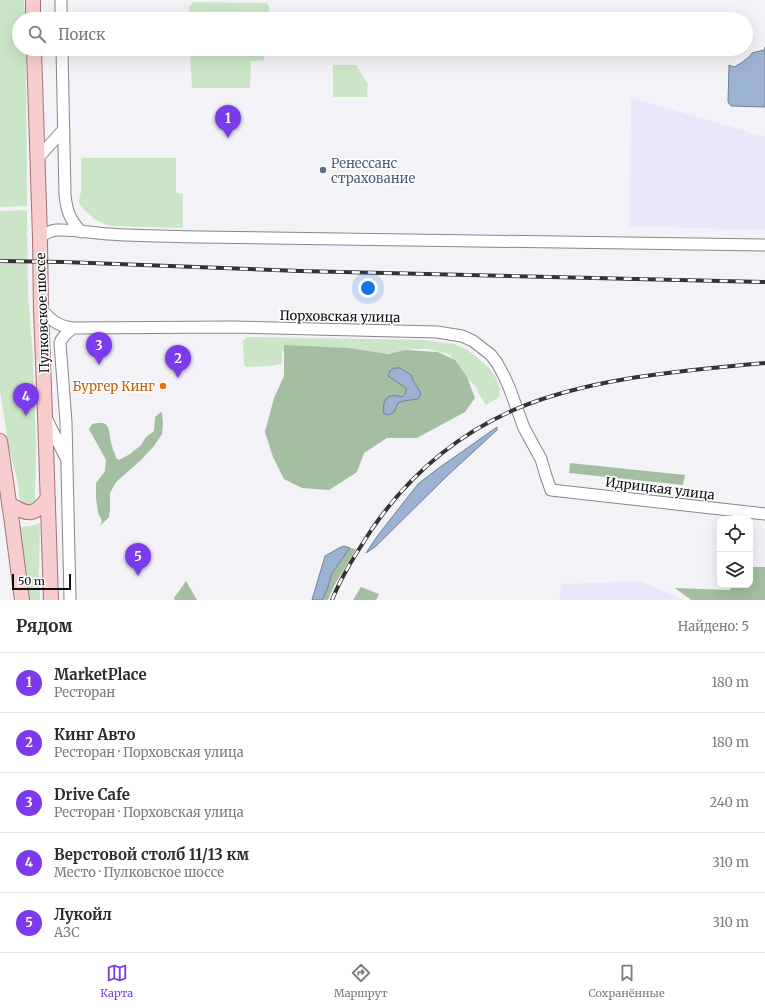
<!DOCTYPE html>
<html lang="ru">
<meta charset="utf-8">
<style>
body{margin:0;font-family:Merriweather,serif;background:#f7f7f7;color:#2b2b33}
.controls{position:absolute;right:12px;bottom:12px;display:grid;overflow:hidden;border-radius:8px;box-shadow:0 4px 16px #0002}
.controls button{width:36px;height:36px;display:grid;place-items:center;padding:0;border:0;border-bottom:1px solid #e1e1e2;background:#fff;color:#2b2b33;font:20px sans-serif}
.scale{position:absolute;left:12px;bottom:10px;width:59px;box-sizing:border-box;padding-left:4px;border:2px solid #0e0e0f;border-top:0;font-size:11px;line-height:14px;white-space:nowrap;color:#0e0e0f;-webkit-text-stroke:3px #fff;paint-order:stroke}
.you{position:absolute;left:368px;top:288px;width:14px;height:14px;margin:-10px;border:3px solid #fff;border-radius:50%;background:#1a73e8;box-shadow:0 0 0 6px #1a73e833}
.badge{display:grid;place-items:center;width:26px;height:26px;border-radius:50%;background:#7c3aed;color:#fff;font-size:13px;font-weight:700}
.pin{position:absolute;translate:-50% -33px;filter:drop-shadow(0 1px 2px #0008)}
.pin::after{content:'';position:absolute;top:21px;width:14px;height:12px;background:inherit;clip-path:polygon(0 0,100% 0,50% 100%)}
.list{margin:0;padding:0;list-style:none}
h2{display:flex;justify-content:space-between;align-items:center;height:52px;margin:0;padding:0 16px;font-size:17px}
h2 small{font-size:13px;font-weight:400;color:#7c7c81}
.list li{display:grid;grid-template-columns:26px 1fr auto;gap:12px;align-items:center;box-sizing:border-box;height:60px;padding:0 16px;border-top:1px solid #e1e1e2}
.list b{display:block;font-size:15px;white-space:nowrap}
.list p{margin:0;font-size:13px;white-space:nowrap;color:#7c7c81}
.list em{font-size:13px;font-style:normal;color:#7c7c81}
.icon{flex:none;width:22px;height:22px;fill:none;stroke:currentColor;stroke-width:2;stroke-linecap:round;stroke-linejoin:round}
.map{position:relative;flex:none;width:765px;height:600px;overflow:hidden}
.search{position:absolute;background:#fff;box-shadow:0 4px 16px #0002;left:12px;right:12px;top:12px;height:44px;display:flex;align-items:center;gap:10px;box-sizing:border-box;padding:0 14px;border-radius:22px;color:#7c7c81;font-size:15px}
.sheet{height:352px;background:#fff}
nav{display:flex;justify-content:space-around;align-items:center;box-sizing:border-box;height:56px;border-top:1px solid #e1e1e2;background:#fff;font-size:11px;color:#7c7c81}
nav a{display:grid;justify-items:center;gap:2px}
nav .on{color:#7c3aed}
.map>svg:first-child{display:block}
.industrial{fill:#ece6fc}
.green{fill:#cbe6c7}
.forest{fill:#a3bea0}
.water{fill:#9cb2d2;stroke:#718198}
.lines{fill:none;stroke-linecap:round;stroke-linejoin:round}
.minor-casing{stroke:#88888b;stroke-width:13}
.major-casing{stroke:#a47475;stroke-width:16}
.minor{stroke:#fff;stroke-width:11}
.major{stroke:#f8cdcd;stroke-width:14}
.rail-casing{stroke:#333334;stroke-width:4}
.rail{stroke:#fff;stroke-width:2.5;stroke-dasharray:8;stroke-linecap:butt}
.service-dot{fill:#5c6f8a;stroke:#fff;stroke-width:1.5}
.food-dot{fill:#e8710a;stroke:#fff;stroke-width:1.5}
.labels{text-anchor:middle;stroke-width:3;stroke-linejoin:round;paint-order:stroke}
.service-label{font-size:13px;fill:#4e5e75;stroke:#fff;text-anchor:start}
.street-label{font-size:13px;fill:#0e0e0f;stroke:#fff}
.food-label{font-size:13px;fill:#c56008;stroke:#fff;text-anchor:end}
</style>
<div class="map">
<svg width="765" height="600" viewBox="0 0 765 600">
<rect width="100%" height="100%" fill="#f3f3f7"/>
<path class="industrial" d="M 631,98 L 735,128 L 765,137 L 765,230 L 629,226 Z
M 640,581 L 684,600 L 559,600 L 561,584 Z"/>
<path class="green" d="M 0,0 L 24,0 L 25,19 L 19,19 L 19,49 L 26,49 L 27,206 L 0,207 Z
M 193,2 L 267,3 L 269,6 L 269,19 L 190,19 L 189,7 Z
M 190,49 L 264,49 L 264,60 L 251,61 L 250,88 L 192,88 Z
M 333,65 L 356,65 L 368,84 L 367,97 L 333,97 Z
M 81,158 L 176,158 L 176,193 L 183,194 L 183,226 L 182,228 L 112,226 L 106,225 L 94,219 L 80,205 L 79,200 L 80,194 L 81,193 Z
M 27,210 L 28,294 L 33,357 L 36,445 L 35,503 L 32,506 L 23,506 L 20,501 L 17,479 L 9,448 L 0,390 L 0,211 Z
M 247,337 L 423,340 L 454,344 L 466,349 L 479,359 L 490,369 L 496,378 L 500,389 L 499,397 L 486,405 L 479,394 L 477,388 L 470,381 L 464,378 L 457,369 L 451,355 L 429,349 L 412,349 L 398,353 L 367,354 L 290,346 L 282,352 L 282,364 L 270,366 L 247,367 L 244,365 L 243,341 Z
M 40,523 L 39,572 L 40,600 L 29,600 L 20,527 L 31,526 Z"/>
<path class="forest" d="M 284,345 L 348,348 L 388,354 L 406,350 L 438,352 L 455,360 L 467,377 L 475,398 L 465,412 L 417,438 L 387,438 L 364,453 L 357,472 L 329,490 L 302,488 L 284,479 L 273,457 L 265,432 L 274,398 L 284,376 Z
M 161,412 L 162,413 L 163,423 L 162,434 L 154,446 L 141,460 L 116,482 L 110,493 L 110,509 L 109,517 L 100,526 L 102,521 L 98,513 L 96,498 L 96,483 L 105,471 L 106,460 L 89,429 L 92,424 C 111,420 108,428 111,442 C 112,448 115,453 116,458 L 119,460 L 130,454 L 141,445 L 146,437 L 154,431 L 155,417 Z
M 570,463 L 685,475 L 683,485 L 569,473 Z
M 350,548 L 356,549 L 334,586 L 328,600 L 322,600 L 327,590 L 332,573 Z
M 750,567 L 765,567 L 765,600 L 691,600 L 675,588 L 730,590 L 731,585 L 750,585 Z
M 186,581 L 197,600 L 175,600 L 174,598 Z
M 361,587 L 379,594 L 376,600 L 353,600 Z"/>
<path class="water" d="M 765,47 L 765,107 L 731,106 L 728,102 L 729,65 L 734,67 L 741,63 L 749,57 L 752,53 L 764,50 Z
M 394,368 L 400,368 L 411,375 C 413,382 418,387 421,394 L 418,399 L 403,401 L 398,403 L 394,412 L 389,415 L 384,414 C 383,407 383,398 391,396 C 394,395 399,396 402,397 L 406,393 L 406,388 L 388,376 L 390,371 Z
M 497,427 L 497,430 L 447,476 L 375,547 L 366,553 L 378,535 L 418,484 L 436,470 Z
M 344,546 L 350,548 L 332,573 L 327,590 L 322,600 L 312,600 L 325,556 L 339,548 Z"/>
<g class="lines">
<g class="minor-casing">
<path id="minor" d="M 61,0 L 61,19
M 62,49 L 65,195 C 67,213 70,219 81,232
M 37,159 L 64,129
M 40,238 C 44,234 49,231 56,230 C 73,229 91,233 108,234 C 138,236 168,236 198,237 L 765,245
M 41,309 C 51,320 57,326 73,328 L 233,327 L 437,332 L 462,336 L 473,341 L 491,355 L 497,363 L 504,376 L 509,387 L 524,428 L 541,459 L 546,476 L 551,490 L 765,514
M 46,418 L 65,456
M 70,600 L 66,422 L 60,343 C 62,336 68,332 73,328"/>
</g>
<g class="major-casing">
<path id="major" d="M 33,0 L 33,19
M 34,49 L 40,238 L 41,309 L 45,415 L 51,600
M 0,441 L 12,523 L 22,600
M 9,504 C 28,515 34,517 48,498"/>
</g>
<use href="#minor" class="minor"/>
<use href="#major" class="major"/>
<g class="rail-casing">
<path id="rail" d="M 0,261 L 64,262 L 300,271 L 765,282
M 332,600 C 342,575 357,552 372,529 C 409,475 456,435 516,409 C 592,377 684,371 765,363"/>
</g>
<use href="#rail" class="rail"/>
</g>
<circle class="service-dot" cx="323" cy="170" r="4"/>
<circle class="food-dot" cx="163" cy="386" r="4"/>
<g class="labels">
<g class="service-label">
<text x="331" y="168">Ренессанс<tspan x="331" dy="15">страхование</tspan></text>
</g>
<g class="street-label">
<text transform="translate(42 313) rotate(-92)" y="5">Пулковское шоссе</text>
<text transform="translate(340 316) rotate(1)" y="5">Порховская улица</text>
<text transform="translate(660 488) rotate(7)" y="5">Идрицкая улица</text>
</g>
<g class="food-label">
<text x="155" y="391">Бургер Кинг</text>
</g>
</g>
</svg>
<div class="controls">
<button><svg class="icon" aria-label="locate" viewBox="0 0 24 24"><circle cx="12" cy="12" r="6"/><path d="M12 2v4M12 18v4M2 12h4M18 12h4"/></svg></button>
<button><svg class="icon" aria-label="layers" viewBox="0 0 24 24"><path d="M12 4l9 5-9 5-9-5zM3 14l9 5 9-5"/></svg></button>
</div>
<div class="scale">50 m</div>
<div class="you"></div>
<div class="pin badge" style="left:228px;top:138px">1</div>
<div class="pin badge" style="left:178px;top:378px">2</div>
<div class="pin badge" style="left:99px;top:365px">3</div>
<div class="pin badge" style="left:26px;top:416px">4</div>
<div class="pin badge" style="left:138px;top:576px">5</div>
<div class="search"><svg class="icon" aria-label="search" viewBox="0 0 24 24"><circle cx="10" cy="10" r="6"/><path d="M15 15l6 6"/></svg>Поиск</div>
</div>
<section class="sheet">
<h2>Рядом<small>Найдено: 5</small></h2>
<ul class="list">
<li><span class="badge">1</span><div><b>MarketPlace</b><p>Ресторан</p></div><em>180 m</em></li>
<li><span class="badge">2</span><div><b>Кинг Авто</b><p>Ресторан · Порховская улица</p></div><em>180 m</em></li>
<li><span class="badge">3</span><div><b>Drive Cafe</b><p>Ресторан · Порховская улица</p></div><em>240 m</em></li>
<li><span class="badge">4</span><div><b>Верстовой столб 11/13 км</b><p>Место · Пулковское шоссе</p></div><em>310 m</em></li>
<li><span class="badge">5</span><div><b>Лукойл</b><p>АЗС</p></div><em>310 m</em></li>
</ul>
</section>
<nav>
<a class="on"><svg class="icon" aria-label="map" viewBox="0 0 24 24"><path d="M3 6l6-2 6 2 6-2v14l-6 2-6-2-6 2zM9 4v14M15 6v14"/></svg>Карта</a>
<a><svg class="icon" aria-label="directions" viewBox="0 0 24 24"><path d="M12 3l9 9-9 9-9-9zM9 14v-3h6M13 9l2 2-2 2"/></svg>Маршрут</a>
<a><svg class="icon" aria-label="saved" viewBox="0 0 24 24"><path d="M7 4h10v16l-5-4-5 4z"/></svg>Сохранённые</a>
</nav>
